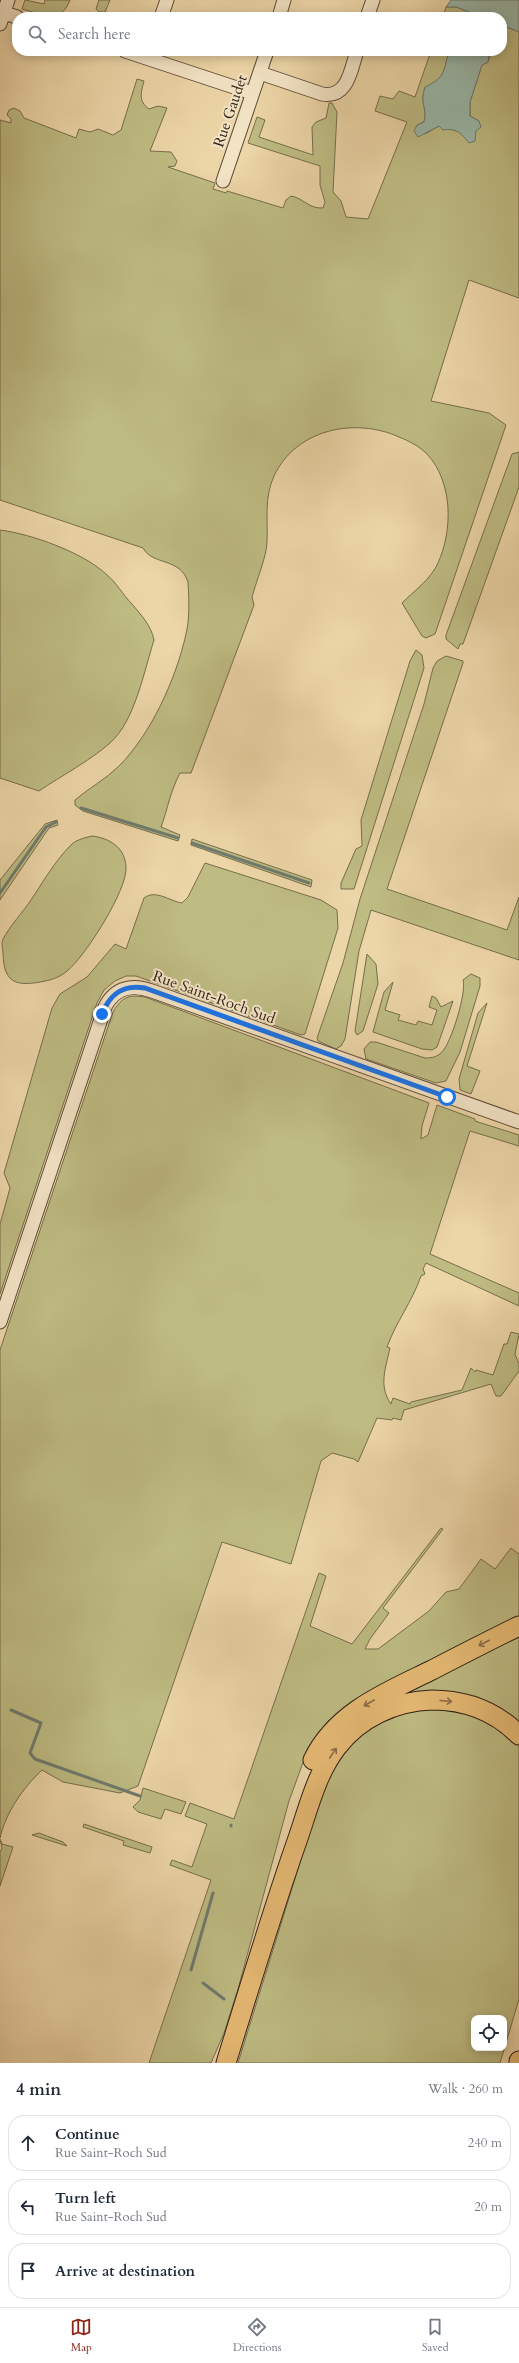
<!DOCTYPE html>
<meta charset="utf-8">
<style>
body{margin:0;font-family:Cardo,serif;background:#f2f2f3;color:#1f2937}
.controls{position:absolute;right:12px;bottom:12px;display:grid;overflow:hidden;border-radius:8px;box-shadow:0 2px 10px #0003}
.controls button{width:36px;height:36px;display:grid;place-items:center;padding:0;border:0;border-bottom:1px solid #e0e1e3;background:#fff;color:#1f2937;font:20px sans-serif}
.stop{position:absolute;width:12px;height:12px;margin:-9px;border:3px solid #1a73e8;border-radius:50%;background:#fff}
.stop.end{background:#1a73e8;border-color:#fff;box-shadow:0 1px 4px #0008}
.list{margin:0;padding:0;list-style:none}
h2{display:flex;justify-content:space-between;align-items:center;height:52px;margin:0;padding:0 16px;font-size:17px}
h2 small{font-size:13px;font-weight:400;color:#747a83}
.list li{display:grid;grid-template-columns:26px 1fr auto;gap:12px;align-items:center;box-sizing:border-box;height:56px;margin:0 8px 8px;padding:0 8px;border:1px solid #e0e1e3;border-radius:16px}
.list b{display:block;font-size:15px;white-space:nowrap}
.list p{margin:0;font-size:13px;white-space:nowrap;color:#747a83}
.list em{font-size:13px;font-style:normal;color:#747a83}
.icon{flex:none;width:22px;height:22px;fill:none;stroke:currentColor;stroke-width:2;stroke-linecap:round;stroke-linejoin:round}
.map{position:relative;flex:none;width:519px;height:2063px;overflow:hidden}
.search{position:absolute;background:#fff;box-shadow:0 2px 10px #0003;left:12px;right:12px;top:12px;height:44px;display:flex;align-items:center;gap:10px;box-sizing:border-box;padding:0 14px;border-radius:16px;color:#747a83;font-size:15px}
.sheet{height:244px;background:#fff}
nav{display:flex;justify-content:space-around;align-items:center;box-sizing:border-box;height:56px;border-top:1px solid #e0e1e3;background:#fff;font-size:11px;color:#747a83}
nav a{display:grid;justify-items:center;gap:2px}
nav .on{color:#8f2418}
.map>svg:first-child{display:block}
.green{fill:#bebb83;stroke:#776d4c;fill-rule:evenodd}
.water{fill:#99b8aa;stroke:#6f7b6f}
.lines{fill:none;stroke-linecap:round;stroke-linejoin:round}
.stream{stroke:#6f7b6f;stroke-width:3}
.minor-casing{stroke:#5f4c3a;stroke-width:15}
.highway-casing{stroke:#301f16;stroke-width:21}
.minor{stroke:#f3e4c6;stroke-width:13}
.highway{stroke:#e6ba74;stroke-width:19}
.oneway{stroke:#8b6c45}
.route{stroke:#1a73e8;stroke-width:5}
.labels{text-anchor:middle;stroke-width:4;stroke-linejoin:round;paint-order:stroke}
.street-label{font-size:15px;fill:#301f16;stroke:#f3e4c6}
</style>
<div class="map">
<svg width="519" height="2063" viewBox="0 0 519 2063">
<rect width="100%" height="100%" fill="#ecd5a7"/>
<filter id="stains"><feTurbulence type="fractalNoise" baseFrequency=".005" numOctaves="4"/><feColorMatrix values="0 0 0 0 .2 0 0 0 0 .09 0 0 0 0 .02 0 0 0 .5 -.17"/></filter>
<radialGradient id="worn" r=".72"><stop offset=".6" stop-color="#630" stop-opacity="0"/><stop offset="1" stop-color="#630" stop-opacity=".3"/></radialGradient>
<path class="green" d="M 25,0 L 44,4 L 45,0 L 70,0 C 61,25 41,14 22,9 Z
M 99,0 L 110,0 L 105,12 L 99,12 L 96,9 Z
M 446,7 L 456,7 L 482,17 L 443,17 Z
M 502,25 L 519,32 L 519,298 L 469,280 L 431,401 L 489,413 L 506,425 L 435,634 L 426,638 L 422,636 L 402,603 C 414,591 431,579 438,563 C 453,530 453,482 427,454 C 419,446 409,441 399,437 C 355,417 296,429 274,476 C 264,498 268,519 267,542 C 267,555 256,582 252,597 L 254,605 L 191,773 L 180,773 C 170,792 168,808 161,827 L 180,835 L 178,841 L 83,811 L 75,805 L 75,800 C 89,788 106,779 119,766 C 151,734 176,679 186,634 C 190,618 189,599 188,582 C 180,557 153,566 143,548 L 0,500 L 0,120 L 11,123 L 11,119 L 7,115 L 9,110 L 14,108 L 20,111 L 24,118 L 76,138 L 79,129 L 90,132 L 98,129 L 113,135 L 121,130 L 137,79 L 144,81 C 141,93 138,101 149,109 L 158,106 L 167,108 L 150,151 L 171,152 L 177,161 L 175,166 L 168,167 L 215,183 L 213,189 L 226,193 L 227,191 L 283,208 L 286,200 L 291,196 C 303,198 309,209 323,208 L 325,202 L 320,185 L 320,166 L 248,143 L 257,117 L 265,120 L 259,137 L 313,155 L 312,127 L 316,122 L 326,118 L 329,103 L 332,103 L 337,112 L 333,192 L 341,201 L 346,217 L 368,219 L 407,122 L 375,111 L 380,96 L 393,99 L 399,91 L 415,97 L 431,51 L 449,51 C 443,72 446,77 425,88 C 419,105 428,107 424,122 L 417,125 L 425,134 L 439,126 L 460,132 L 476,130 L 479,121 L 470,116 L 470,102 L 482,65 L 488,62 C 490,53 494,51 502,51 Z
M 519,452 L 519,487 L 463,644 L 460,644 L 458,649 L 446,639 L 446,635 L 512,454 Z
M 0,530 C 31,534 82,552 106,574 C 116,582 123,595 132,604 C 141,615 151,625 154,640 C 144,671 135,721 110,743 C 91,760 61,776 39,791 L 0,778 Z
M 416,650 L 422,655 L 424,668 L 354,889 L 341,889 L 341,883 L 356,849 L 362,846 L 361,820 L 410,661 Z
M 446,656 L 463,661 L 463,663 L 387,889 L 507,930 L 519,897 L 519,960 L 371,910 L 359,951 L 345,1039 L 341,1046 L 336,1049 L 318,1041 L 317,1038 L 343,963 L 360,899 L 424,704 L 433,668 L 437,661 Z
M 57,820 L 58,825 L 49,828 L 0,900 L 0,880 L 45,824 Z
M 92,836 C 109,838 125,847 126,867 C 128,889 85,957 67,971 C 59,978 51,980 40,982 C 13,987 4,980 3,954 C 3,950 1,943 3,939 C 10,926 22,913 31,900 C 43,882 55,861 70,846 C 75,840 84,838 92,836 Z
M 192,839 L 312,880 L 311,887 L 191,845 Z
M 205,863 L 321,900 L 337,910 L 338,928 L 305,1034 L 301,1035 L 136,976 L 126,976 L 115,981 L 104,990 L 97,1003 L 0,1294 L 0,1224 L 10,1188 L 4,1173 L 52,1008 L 60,994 L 87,977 L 115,944 L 126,949 L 144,898 C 156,889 169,901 182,903 L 188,897 Z
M 367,954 L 376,964 L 378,984 L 363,1031 L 357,1035 L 355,1031 Z
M 471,974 L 480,978 L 480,986 L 460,1052 L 446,1081 L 436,1083 L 366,1059 L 364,1049 L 370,1042 L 376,1042 L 425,1058 C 432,1058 437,1057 442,1052 C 451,1043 467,992 463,980 Z
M 393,982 L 385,1010 L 400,1015 L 398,1020 L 416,1025 L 418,1021 L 432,1025 L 437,1010 L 429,1007 L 432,996 L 436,998 L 441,1007 L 453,1001 L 437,1047 L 432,1050 L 422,1049 L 373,1032 L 384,992 Z
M 136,996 L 145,997 L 429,1103 L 422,1126 L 421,1139 L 428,1135 L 437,1105 L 475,1119 L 475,1121 L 519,1135 L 519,1146 L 470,1131 L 430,1254 L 519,1293 L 519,1306 L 426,1263 L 423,1269 L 425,1274 L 421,1276 C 412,1302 396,1322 387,1347 L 390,1348 C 386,1367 378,1386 391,1404 L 393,1398 L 410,1404 L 411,1402 L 462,1390 L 471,1368 L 475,1372 L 476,1370 L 493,1375 L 504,1344 L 507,1344 L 511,1332 L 519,1334 L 515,1354 L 519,1364 L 519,1371 L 501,1396 L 496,1396 L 491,1384 L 404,1410 L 401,1420 L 393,1418 L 392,1420 L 377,1418 L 358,1462 L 354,1459 L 332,1453 L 321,1461 L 291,1564 L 222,1542 L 138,1786 L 120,1793 L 63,1782 L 42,1770 C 23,1788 6,1812 0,1838 L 0,1350 L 113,1012 C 119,1002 124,996 136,996 Z
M 487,1003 L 467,1066 L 480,1071 L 471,1094 L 460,1090 L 459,1079 L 478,1013 Z
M 441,1528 L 443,1529 L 383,1608 L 389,1613 L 370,1639 L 365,1649 L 378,1649 L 429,1611 L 446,1592 L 459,1589 L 481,1559 L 495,1569 L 511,1548 L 519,1554 L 519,1617 L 351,1703 L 334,1717 L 308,1749 L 289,1801 L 238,1989 L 224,2033 L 211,2063 L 149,2063 L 211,1880 L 170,1865 L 172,1860 L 192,1867 L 207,1824 L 185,1816 L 190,1803 L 234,1819 L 319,1573 L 326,1576 L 310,1626 L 352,1644 Z
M 519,1633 L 519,1726 L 423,1694 L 348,1722 Z
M 426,1707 L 467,1712 L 505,1732 L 519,1747 L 519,1999 L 500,2063 L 238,2063 L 323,1788 C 334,1761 355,1731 383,1719 C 397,1714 412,1711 426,1707 ZM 474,2018 L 504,2018 L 504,2048 L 474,2048 Z
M 143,1788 L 186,1802 L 181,1814 L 165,1809 L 161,1819 L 138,1812 L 133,1807 L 140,1800 Z
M 84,1824 L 152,1847 L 150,1853 L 123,1845 L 124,1841 L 83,1827 Z
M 39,1833 L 63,1842 L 67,1846 L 32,1835 Z
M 0,1839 L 2,1844 L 13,1847 L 0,1886 L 0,1852 L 2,1848 Z"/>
<path class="water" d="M 451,0 L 519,0 L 519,32 L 502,25 L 502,17 L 482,17 L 456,7 L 446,7 Z
M 449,51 L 495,52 L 489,55 L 488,62 L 482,65 L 470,102 L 470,116 L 479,121 L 481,127 L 476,131 L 475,141 L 469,143 C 462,134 456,127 443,130 L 439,126 L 418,137 L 414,131 L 417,125 L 424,122 C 428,107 419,105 425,87 C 446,77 443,72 449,51 Z"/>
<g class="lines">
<path class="stream" d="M 81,808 L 178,838
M 192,843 L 309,883
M 0,893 L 46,827 L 56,822
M 11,1710 L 41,1723 L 30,1753 L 35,1759 L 140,1796
M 231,1826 L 231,1825
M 191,1970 L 213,1893
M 203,1983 L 224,1999"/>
<g class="minor-casing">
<path id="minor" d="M 4,13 L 17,17
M 161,17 L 167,0
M 279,17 L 284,0
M 367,17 L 373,0
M 0,24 L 8,0
M 125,51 L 252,93
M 260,73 L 322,94 C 348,99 351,69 357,51
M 223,181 L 267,51
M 0,1322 L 105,1007 C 115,987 132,984 152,991 L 519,1122"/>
</g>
<g class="highway-casing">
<path id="highway" d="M 313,1760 C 336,1712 387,1692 432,1670 C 461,1655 490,1640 519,1626
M 226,2063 C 249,1989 271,1915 297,1841 C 308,1810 316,1774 337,1747 C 359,1718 395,1701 432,1700 C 465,1700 495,1711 519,1735
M 519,2063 L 519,2061"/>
</g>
<use href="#minor" class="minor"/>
<use href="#highway" class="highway"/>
</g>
<defs><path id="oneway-shaft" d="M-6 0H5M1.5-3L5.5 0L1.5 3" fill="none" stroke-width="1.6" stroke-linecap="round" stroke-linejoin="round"/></defs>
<g class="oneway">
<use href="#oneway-shaft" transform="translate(484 1643) rotate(153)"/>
<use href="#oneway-shaft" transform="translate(446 1701) rotate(5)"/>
<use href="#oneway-shaft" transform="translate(369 1703) rotate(150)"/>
<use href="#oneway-shaft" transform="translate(333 1753) rotate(-56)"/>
</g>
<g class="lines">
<path class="route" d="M 102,1014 C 110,994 123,984 145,988 L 447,1097"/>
</g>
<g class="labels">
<g class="street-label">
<text transform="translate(230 111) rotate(-71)" y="5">Rue Gaudet</text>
<text transform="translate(214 997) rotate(20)" y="5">Rue Saint-Roch Sud</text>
</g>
</g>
<rect width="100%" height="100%" filter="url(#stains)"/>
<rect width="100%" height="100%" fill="url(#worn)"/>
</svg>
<div class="controls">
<button><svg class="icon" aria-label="locate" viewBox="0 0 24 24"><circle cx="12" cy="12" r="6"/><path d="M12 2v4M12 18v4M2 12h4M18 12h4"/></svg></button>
</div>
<div class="stop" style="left:447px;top:1097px"></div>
<div class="stop end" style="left:102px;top:1014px"></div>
<div class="search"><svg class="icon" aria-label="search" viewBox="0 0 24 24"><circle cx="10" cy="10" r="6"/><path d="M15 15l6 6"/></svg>Search here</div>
</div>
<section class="sheet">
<h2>4 min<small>Walk · 260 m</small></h2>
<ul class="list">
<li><svg class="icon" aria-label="ahead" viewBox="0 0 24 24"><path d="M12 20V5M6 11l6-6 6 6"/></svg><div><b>Continue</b><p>Rue Saint-Roch Sud</p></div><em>240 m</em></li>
<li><svg class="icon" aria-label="left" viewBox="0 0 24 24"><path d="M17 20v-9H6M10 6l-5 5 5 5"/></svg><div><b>Turn left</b><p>Rue Saint-Roch Sud</p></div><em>20 m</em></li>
<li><svg class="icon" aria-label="arrive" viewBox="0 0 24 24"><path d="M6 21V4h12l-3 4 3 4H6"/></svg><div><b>Arrive at destination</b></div></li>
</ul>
</section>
<nav>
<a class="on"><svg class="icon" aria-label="map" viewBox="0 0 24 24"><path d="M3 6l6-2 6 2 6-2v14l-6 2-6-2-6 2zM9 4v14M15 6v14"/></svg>Map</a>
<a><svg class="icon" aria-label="directions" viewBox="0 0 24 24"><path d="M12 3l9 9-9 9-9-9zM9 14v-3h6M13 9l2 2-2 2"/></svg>Directions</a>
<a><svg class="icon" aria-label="saved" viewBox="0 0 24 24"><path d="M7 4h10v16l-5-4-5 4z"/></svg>Saved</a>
</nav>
